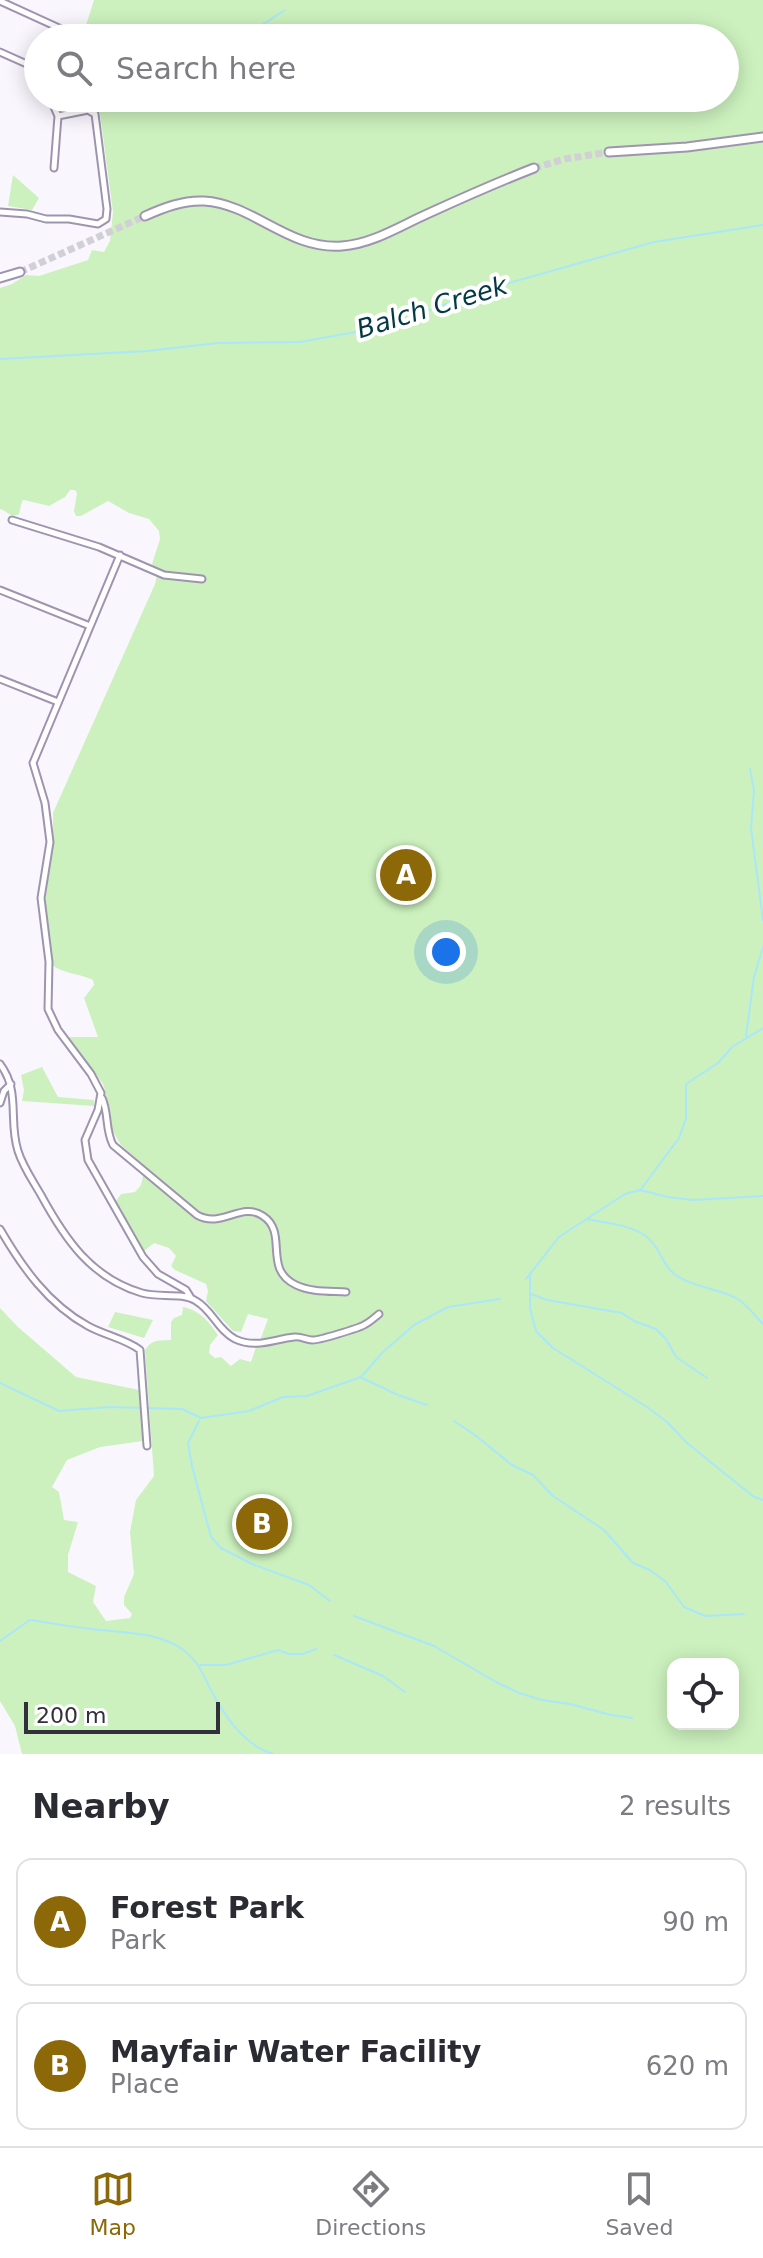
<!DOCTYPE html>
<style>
body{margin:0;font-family:"DejaVu Sans",sans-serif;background:#f2f2f3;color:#2b2b33}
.controls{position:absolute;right:24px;bottom:24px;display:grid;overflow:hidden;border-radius:16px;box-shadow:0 4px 20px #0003}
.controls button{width:72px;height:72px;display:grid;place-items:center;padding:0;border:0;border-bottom:2px solid #e1e1e2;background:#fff;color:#2b2b33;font:40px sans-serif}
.scale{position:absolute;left:24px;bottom:20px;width:196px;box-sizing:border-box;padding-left:8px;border:4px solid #34303b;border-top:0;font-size:22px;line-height:28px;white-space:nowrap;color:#34303b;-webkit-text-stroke:6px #fff;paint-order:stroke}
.you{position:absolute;left:446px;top:952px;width:28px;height:28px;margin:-20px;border:6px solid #fff;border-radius:50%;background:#1a73e8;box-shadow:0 0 0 12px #1a73e833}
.badge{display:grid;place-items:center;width:52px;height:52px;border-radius:50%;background:#8c6808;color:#fff;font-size:26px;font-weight:700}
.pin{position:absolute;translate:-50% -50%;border:4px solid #fff;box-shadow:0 2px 8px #0006}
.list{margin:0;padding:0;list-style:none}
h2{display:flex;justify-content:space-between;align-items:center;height:104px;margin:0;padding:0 32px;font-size:34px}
h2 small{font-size:26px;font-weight:400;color:#7c7c81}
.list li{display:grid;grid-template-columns:52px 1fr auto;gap:24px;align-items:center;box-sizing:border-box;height:128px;margin:0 16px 16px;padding:0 16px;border:2px solid #e1e1e2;border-radius:16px}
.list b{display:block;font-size:30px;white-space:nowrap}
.list p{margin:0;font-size:26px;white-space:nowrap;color:#7c7c81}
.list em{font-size:26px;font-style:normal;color:#7c7c81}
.icon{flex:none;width:44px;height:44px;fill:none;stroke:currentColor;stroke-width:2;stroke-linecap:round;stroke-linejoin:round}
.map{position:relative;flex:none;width:763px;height:1754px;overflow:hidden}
.search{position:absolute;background:#fff;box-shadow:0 4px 20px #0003;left:24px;right:24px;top:24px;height:88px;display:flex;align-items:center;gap:20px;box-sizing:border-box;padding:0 28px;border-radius:44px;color:#7c7c81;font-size:30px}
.sheet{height:392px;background:#fff}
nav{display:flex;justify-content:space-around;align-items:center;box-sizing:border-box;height:112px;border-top:2px solid #e1e1e2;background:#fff;font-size:22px;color:#7c7c81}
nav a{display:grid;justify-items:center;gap:4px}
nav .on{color:#8c6808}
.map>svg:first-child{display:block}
.green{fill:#ccf1be;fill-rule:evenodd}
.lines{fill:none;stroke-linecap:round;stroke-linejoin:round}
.stream{stroke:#aae7f8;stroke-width:2}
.secondary-tunnel{stroke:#d2cfd6;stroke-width:7;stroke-dasharray:7 3.5;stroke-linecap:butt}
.street-casing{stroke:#9f94b0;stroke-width:9}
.secondary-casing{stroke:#9f94b0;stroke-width:11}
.street{stroke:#fff;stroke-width:5}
.secondary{stroke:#fff;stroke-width:7}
.labels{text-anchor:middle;stroke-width:8;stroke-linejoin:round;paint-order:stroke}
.water-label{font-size:26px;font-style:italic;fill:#023944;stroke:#fff}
</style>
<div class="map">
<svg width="763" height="1754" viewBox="0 0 763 1754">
<rect width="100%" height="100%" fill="#f9f7fd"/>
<path class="green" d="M 94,0 L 763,0 L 763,1754 L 22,1754 L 15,1726 L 0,1701 L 0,1308 L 18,1327 L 76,1377 L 139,1390 L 143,1441 L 100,1447 L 67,1460 L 52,1487 L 59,1492 L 64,1520 L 78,1522 L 68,1555 L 68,1572 L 96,1586 L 93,1602 L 106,1621 L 130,1618 L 132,1614 L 124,1605 L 124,1597 L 134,1574 L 130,1532 L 136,1500 L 154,1476 L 145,1350 C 153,1339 156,1341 171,1340 L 171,1322 L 174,1318 L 182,1315 L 183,1307 C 201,1311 208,1321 218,1335 L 210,1345 L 209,1353 L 215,1358 L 221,1357 L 231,1366 L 240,1359 L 251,1362 L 256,1347 L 258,1346 L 268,1319 L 248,1314 L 241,1332 L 233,1331 L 206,1301 L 208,1291 L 206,1284 L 175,1270 L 171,1266 L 176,1256 L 169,1248 L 154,1243 L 144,1251 L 116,1201 L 121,1194 L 135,1192 L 141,1185 L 145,1167 L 121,1145 L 112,1130 L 110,1109 L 103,1084 L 68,1037 L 98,1037 L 84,998 L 94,985 L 93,980 C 79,973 62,974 51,964 L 45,903 L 53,839 L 53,813 L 155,584 L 158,572 L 152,564 L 160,539 L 159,531 L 149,519 L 129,513 L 108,501 L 81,516 L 76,516 L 74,511 L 77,493 L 75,490 L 70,490 L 65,497 L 49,506 L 24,500 L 22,501 L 19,514 C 11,519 8,511 0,509 L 0,288 L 12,284 L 26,275 L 39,276 L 88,260 L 92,250 L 104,252 L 110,241 L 113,212 L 100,113 L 91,106 L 63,109 L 54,98 L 725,98 L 725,38 L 82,38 ZM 673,1664 L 733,1664 L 733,1724 L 673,1724 Z
M 13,175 L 39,198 L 32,210 L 8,206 Z
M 42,1067 L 58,1097 L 94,1100 L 94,1106 L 22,1101 L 24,1090 L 21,1075 Z
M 115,1312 L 153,1320 L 144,1338 L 108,1327 Z"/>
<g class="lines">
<path class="stream" d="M 242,38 L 285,10
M 312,100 L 314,98
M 0,359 L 147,351 L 218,343 L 300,342 L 384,327 L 484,290 L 654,242 L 763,225
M 750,769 L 754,791 L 751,828 L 763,920
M 746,1036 L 754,977 L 763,947
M 641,1189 L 679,1138 L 686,1119 L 686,1084 L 718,1063 L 732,1047 L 763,1028
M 587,1219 C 605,1223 632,1225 647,1237 C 661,1248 662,1266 677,1276 C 695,1288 718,1288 736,1298 C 747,1304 754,1315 763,1324
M 530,1274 L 530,1308 L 536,1331 L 553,1348 L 647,1407 L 667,1422 L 687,1443 L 754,1497 L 763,1500
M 526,1279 L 559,1237 L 625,1194 L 640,1190 L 668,1197 L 693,1200 L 763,1196
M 531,1294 L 547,1300 L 622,1313 L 634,1321 L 656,1329 L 666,1339 L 676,1357 L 707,1378
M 362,1378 L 398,1395 L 427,1405
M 0,1383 L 59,1411 L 110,1407 L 182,1409 L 201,1418 L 249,1411 L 283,1397 L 307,1396 L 361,1377 L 383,1352 L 414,1325 L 448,1307 L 500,1299
M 199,1421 L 188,1443 L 192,1466 L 211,1537 L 221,1548 L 252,1564 L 309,1585 L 330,1601
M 454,1421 L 475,1435 L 512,1465 L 533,1475 L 553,1496 L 604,1530 L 633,1563 L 650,1570 L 666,1582 L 684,1607 L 705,1616 L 744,1614
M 354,1616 L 434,1646 L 496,1682 L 519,1693 L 542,1700 L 570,1704 L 611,1715 L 632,1718
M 0,1641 L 30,1620 C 51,1623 71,1627 92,1629 C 122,1633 156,1631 182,1649 C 200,1662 203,1676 213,1694 C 226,1718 245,1746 273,1754
M 334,1655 L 383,1676 L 405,1692
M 200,1665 L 226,1665 L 278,1650 L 289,1654 L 302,1654 L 316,1649"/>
<path class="secondary-tunnel" d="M 534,168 L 565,159 L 609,152
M 20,272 L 145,216"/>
<g class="street-casing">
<path id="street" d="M 0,1 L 81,38
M 0,52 L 38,69
M 50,98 L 58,116 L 54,168
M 0,212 L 27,214 L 46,219 L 69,219 L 98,224 L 106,219 L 107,209 L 95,114 L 88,110 L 58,116
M 12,520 L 99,547 L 164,575 L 202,579
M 120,555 L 33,763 L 45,803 L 50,842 L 41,898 L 49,962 L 48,1009 L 58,1030 L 91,1074 L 101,1093 L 98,1110 L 85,1140 L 88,1160 L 143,1257 L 158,1274 L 186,1290 L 191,1298
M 0,590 L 90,626
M 0,679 L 58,702
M 0,1064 C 21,1092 8,1120 18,1151 C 23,1167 33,1181 41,1195 C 65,1239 91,1278 142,1293 C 159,1298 182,1292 196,1301 C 212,1310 218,1330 235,1339 C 256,1349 274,1339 294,1337 C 301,1336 306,1340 312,1340 C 317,1341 359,1328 364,1325 C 370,1322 374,1318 379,1314
M 102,1098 C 109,1113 105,1130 113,1145 L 197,1215 C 222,1229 241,1201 263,1216 C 289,1233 262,1269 296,1285 C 310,1292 330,1291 346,1292
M 0,1103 L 4,1091 L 11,1084
M 0,1229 C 22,1267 48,1304 88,1326 C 104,1335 126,1339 140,1350 L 147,1446"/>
</g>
<g class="secondary-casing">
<path id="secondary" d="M 609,152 L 687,147 L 763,137
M 145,216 C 163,208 183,200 204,201 C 254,204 288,250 342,246 C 372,244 400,226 427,214 C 462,198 498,182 534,168
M 0,278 L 20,272"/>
</g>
<use href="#street" class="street"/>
<use href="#secondary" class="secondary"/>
</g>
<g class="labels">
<g class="water-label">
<text transform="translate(432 307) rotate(-17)" y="9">Balch Creek</text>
</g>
</g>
</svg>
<div class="controls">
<button><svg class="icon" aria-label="locate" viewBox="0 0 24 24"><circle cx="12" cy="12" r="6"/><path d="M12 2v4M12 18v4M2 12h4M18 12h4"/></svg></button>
</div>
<div class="scale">200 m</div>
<div class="you"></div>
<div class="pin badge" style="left:406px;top:875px">A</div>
<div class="pin badge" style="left:262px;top:1524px">B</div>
<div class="search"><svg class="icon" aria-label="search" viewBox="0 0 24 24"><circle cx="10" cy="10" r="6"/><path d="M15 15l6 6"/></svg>Search here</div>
</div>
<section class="sheet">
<h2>Nearby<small>2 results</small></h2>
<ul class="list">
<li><span class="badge">A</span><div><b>Forest Park</b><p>Park</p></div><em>90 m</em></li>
<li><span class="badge">B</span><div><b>Mayfair Water Facility</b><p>Place</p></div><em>620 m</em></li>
</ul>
</section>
<nav>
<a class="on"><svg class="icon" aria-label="map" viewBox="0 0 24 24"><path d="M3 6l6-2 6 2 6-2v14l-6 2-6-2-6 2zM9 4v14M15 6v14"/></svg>Map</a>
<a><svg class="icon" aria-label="directions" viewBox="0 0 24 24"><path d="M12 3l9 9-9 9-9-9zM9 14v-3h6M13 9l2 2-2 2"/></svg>Directions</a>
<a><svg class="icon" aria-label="saved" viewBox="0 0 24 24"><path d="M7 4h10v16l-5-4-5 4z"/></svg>Saved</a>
</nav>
